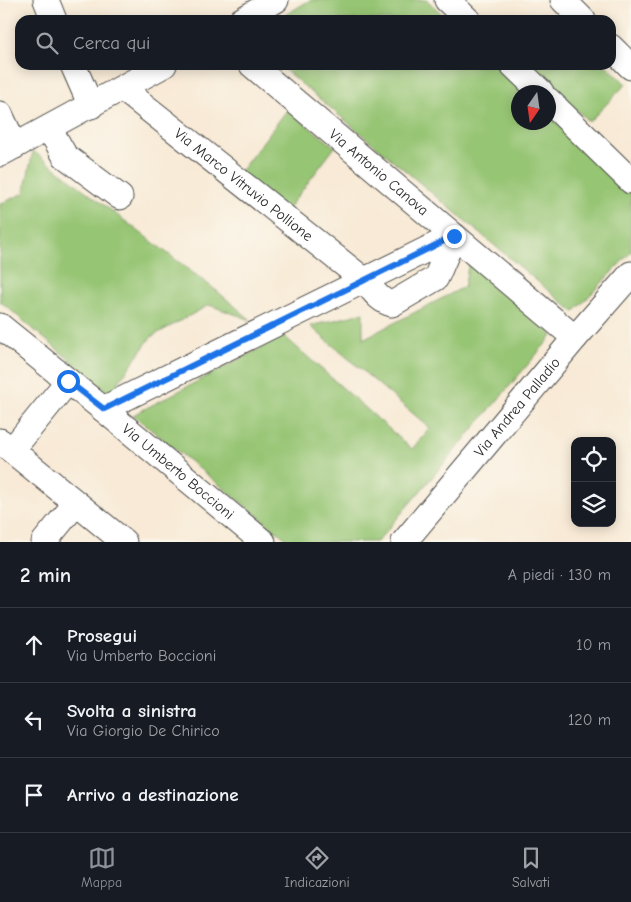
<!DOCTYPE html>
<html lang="it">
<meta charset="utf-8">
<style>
body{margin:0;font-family:"Comic Neue",sans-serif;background:#242831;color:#f1f3f6}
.controls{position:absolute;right:15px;bottom:15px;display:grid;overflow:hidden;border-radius:10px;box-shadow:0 2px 12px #0003}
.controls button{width:45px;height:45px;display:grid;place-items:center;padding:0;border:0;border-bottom:1px solid #363941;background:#171b24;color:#f1f3f6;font:25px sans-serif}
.compass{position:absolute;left:511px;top:85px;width:45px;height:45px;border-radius:50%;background:#171b24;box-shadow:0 2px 12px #0003;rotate:193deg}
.stop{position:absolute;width:15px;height:15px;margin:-11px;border:4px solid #1a73e8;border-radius:50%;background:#fff}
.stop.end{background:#1a73e8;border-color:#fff;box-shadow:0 1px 5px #0008}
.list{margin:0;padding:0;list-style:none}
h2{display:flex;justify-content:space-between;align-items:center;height:65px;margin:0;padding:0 20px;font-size:21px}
h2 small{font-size:16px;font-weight:400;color:#9ea1a6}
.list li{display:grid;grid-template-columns:32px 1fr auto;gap:15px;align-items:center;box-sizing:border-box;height:75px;padding:0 20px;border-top:1px solid #363941}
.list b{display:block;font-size:19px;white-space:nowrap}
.list p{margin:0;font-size:16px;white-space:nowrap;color:#9ea1a6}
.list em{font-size:16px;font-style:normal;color:#9ea1a6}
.icon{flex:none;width:28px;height:28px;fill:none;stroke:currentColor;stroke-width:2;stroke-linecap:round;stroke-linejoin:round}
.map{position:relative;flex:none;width:631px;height:542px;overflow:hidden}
.search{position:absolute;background:#171b24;box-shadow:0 2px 12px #0003;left:15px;right:15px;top:15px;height:55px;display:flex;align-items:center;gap:12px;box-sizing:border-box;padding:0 18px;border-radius:15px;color:#9ea1a6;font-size:19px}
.sheet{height:290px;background:#171b24}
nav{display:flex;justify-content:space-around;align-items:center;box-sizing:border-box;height:70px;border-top:1px solid #363941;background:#171b24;font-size:14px;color:#9ea1a6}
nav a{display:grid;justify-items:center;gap:2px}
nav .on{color:#8c9099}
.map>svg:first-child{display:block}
.green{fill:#96c573;stroke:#60784f}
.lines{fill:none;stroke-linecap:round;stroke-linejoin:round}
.minor-casing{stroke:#4a4845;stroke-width:27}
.minor{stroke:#fff;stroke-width:25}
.route{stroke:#1a73e8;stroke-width:6}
.labels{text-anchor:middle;stroke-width:4;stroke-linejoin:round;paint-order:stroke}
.street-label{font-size:15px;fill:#2b2b2b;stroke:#fbf7ec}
</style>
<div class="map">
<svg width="631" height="542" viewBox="0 0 631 542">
<rect width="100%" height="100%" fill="#fbf7ec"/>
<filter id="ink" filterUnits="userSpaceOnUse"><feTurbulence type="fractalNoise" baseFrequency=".02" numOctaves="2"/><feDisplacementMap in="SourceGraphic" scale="10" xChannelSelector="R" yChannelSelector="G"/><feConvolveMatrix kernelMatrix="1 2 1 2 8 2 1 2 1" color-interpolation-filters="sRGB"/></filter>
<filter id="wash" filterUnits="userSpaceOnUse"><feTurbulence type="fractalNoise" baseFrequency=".0096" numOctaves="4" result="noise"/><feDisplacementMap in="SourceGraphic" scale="20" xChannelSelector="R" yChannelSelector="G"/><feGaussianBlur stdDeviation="1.12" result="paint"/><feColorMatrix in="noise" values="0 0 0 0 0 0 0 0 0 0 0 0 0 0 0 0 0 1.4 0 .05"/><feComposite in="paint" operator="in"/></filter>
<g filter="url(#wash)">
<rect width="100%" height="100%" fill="#f8ead6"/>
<path class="green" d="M 310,0 L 427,0 L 448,20 L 277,20 Z
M 279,65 L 496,65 L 525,92 L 518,92 L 518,122 L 548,122 L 549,115 L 631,193 L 631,252 L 574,312 Z
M 531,65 L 606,65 L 626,84 L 589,122 Z
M 287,110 L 335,147 L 287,210 L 239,173 Z
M 33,151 L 217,291 L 251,320 L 209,305 L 151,337 L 110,394 L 0,301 L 0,204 L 24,193 Z
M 469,262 L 553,335 L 377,542 L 290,542 L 133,415 L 284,336 L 412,449 L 430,428 L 310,326 L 363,313 L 363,339 L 464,287 Z"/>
</g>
<g filter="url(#ink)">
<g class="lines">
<g class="minor-casing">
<g id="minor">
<path d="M 46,0 L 54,20"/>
<path d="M 447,0 L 468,20"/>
<path d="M 563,0 L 583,20"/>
<path d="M 242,20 L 276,0"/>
<path d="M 611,47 L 631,67"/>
<path d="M 73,65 L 91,106"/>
<path id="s1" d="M 252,65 L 575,338"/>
<path d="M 513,65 L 541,92"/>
<path id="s2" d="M 123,89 L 364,280 C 373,290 379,301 392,304 L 436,278 L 454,236"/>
<path d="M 548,100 L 631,181"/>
<path d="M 0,114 L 15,146"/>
<path d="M 49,128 L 65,156 L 120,197"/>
<path d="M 0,154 L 164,65"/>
<path id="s3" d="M 0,326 L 103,409 L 263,542"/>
<path d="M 103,409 L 454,236"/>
<path d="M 0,441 L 124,542"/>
<path d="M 12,450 L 68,381"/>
<path d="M 44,542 L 76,503"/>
<path id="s4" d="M 404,542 L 575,338 L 631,274"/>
</g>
</g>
<use href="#minor" class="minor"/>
</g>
</g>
<g class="lines" filter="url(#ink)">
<path class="route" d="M 68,381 L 104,409 L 454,236"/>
</g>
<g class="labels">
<g class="street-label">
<text dy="5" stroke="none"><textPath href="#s1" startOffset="166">Via Antonio Canova</textPath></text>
<text dy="5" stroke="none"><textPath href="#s2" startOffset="154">Via Marco Vitruvio Pollione</textPath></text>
<text dy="5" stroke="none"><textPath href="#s4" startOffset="176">Via Andrea Palladio</textPath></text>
<text dy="5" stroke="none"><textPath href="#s3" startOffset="230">Via Umberto Boccioni</textPath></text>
</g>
</g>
</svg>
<div class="controls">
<button><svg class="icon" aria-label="locate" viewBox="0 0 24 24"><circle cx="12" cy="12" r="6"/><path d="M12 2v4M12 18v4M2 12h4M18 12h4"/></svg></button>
<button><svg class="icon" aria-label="layers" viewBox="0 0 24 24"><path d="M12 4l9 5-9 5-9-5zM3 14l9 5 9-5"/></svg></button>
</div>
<svg class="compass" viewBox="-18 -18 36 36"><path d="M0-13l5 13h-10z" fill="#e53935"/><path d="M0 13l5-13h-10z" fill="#9ea1a6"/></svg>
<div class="stop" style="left:68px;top:381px"></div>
<div class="stop end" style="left:454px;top:236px"></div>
<div class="search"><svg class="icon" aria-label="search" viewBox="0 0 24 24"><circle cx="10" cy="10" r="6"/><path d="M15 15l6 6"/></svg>Cerca qui</div>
</div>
<section class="sheet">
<h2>2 min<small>A piedi · 130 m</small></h2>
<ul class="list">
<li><svg class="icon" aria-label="ahead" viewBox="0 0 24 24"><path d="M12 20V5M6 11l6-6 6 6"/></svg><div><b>Prosegui</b><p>Via Umberto Boccioni</p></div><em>10 m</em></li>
<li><svg class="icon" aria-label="left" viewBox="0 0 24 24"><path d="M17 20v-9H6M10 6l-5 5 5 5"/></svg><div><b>Svolta a sinistra</b><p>Via Giorgio De Chirico</p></div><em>120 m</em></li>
<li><svg class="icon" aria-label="arrive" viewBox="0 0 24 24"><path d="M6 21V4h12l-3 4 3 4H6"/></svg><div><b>Arrivo a destinazione</b></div></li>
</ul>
</section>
<nav>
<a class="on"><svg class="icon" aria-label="map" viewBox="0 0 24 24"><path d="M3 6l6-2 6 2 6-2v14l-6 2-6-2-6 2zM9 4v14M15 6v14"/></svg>Mappa</a>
<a><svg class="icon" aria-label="directions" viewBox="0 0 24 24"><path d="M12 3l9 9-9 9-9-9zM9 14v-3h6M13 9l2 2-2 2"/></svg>Indicazioni</a>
<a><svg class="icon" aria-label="saved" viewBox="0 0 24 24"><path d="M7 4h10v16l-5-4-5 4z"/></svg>Salvati</a>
</nav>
